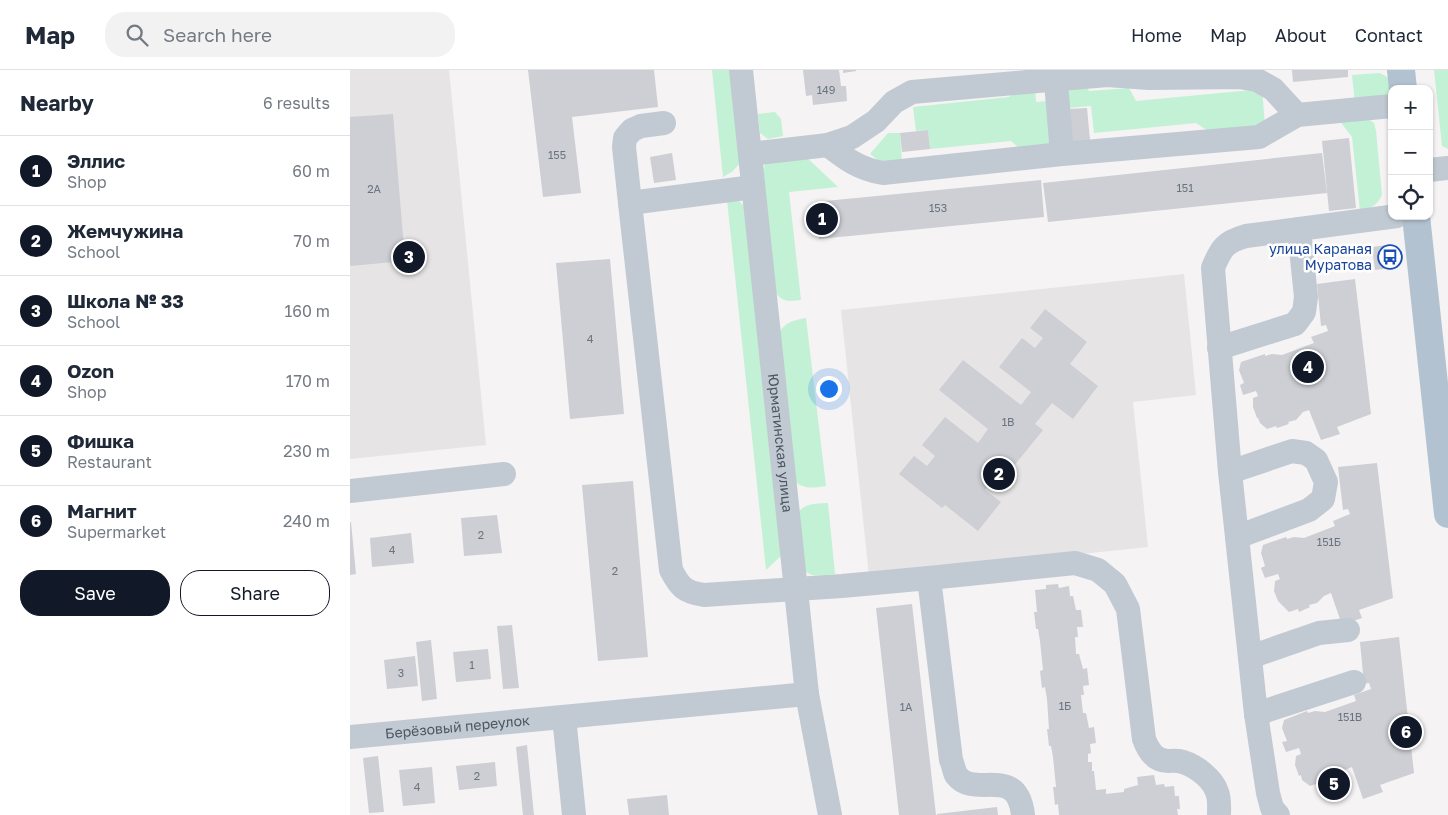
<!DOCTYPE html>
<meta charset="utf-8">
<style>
body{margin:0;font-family:"Golos Text",sans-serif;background:#f2f2f3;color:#1f2937}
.controls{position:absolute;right:15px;top:15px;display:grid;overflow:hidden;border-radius:10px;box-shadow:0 1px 4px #0004}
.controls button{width:45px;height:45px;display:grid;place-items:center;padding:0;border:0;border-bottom:1px solid #e0e1e3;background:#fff;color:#1f2937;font:25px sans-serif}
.you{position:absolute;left:478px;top:318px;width:18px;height:18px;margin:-12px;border:4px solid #fff;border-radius:50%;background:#1a73e8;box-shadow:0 0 0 8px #1a73e833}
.badge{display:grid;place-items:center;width:32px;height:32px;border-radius:50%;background:#111827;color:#fff;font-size:16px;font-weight:700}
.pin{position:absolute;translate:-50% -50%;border:2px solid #fff;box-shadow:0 1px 5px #0006}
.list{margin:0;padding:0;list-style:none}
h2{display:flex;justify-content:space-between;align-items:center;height:65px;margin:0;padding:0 20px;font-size:21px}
h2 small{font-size:16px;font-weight:400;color:#747a83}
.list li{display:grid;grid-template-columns:32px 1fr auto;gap:15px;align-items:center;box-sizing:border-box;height:70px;padding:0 20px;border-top:1px solid #e0e1e3}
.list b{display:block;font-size:19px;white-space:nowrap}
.list p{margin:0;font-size:16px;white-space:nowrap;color:#747a83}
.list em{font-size:16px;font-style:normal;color:#747a83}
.actions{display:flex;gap:10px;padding:15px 20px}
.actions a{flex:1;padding:11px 0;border:1px solid #111827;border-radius:20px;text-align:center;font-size:18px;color:#111827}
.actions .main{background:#111827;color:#fff}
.icon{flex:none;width:28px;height:28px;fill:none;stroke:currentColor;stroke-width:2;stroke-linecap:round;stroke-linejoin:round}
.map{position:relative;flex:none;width:1098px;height:745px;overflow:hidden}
header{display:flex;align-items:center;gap:30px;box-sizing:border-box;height:70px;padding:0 25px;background:#fff;border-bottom:1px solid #e0e1e3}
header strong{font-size:24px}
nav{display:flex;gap:28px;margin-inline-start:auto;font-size:18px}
.search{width:350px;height:45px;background:#f2f2f3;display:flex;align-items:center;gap:12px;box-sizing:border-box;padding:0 18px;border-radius:20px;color:#747a83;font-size:19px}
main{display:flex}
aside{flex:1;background:#fff}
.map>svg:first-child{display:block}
.education{fill:#e6e4e5}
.green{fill:#c3f1d5}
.building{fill:#cdcfd5}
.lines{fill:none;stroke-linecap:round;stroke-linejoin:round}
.minor{stroke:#c1cad2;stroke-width:24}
.major{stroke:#b3c2d1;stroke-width:28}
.labels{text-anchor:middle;stroke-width:5;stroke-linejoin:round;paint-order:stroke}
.number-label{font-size:11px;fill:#6b747e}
.transit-label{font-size:14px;fill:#164399;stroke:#fff;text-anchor:end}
.street-label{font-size:14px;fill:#4a5661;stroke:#fff}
</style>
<header>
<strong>Map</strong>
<div class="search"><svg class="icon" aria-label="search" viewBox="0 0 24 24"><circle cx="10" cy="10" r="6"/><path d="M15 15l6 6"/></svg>Search here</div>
<nav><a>Home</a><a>Map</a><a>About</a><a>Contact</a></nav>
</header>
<main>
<aside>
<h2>Nearby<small>6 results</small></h2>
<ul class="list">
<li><span class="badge">1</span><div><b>Эллис</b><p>Shop</p></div><em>60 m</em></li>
<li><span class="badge">2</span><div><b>Жемчужина</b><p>School</p></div><em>70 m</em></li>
<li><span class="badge">3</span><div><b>Школа № 33</b><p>School</p></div><em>160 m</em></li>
<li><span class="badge">4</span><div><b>Ozon</b><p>Shop</p></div><em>170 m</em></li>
<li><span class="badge">5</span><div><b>Фишка</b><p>Restaurant</p></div><em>230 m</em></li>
<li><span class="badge">6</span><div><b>Магнит</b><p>Supermarket</p></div><em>240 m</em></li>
</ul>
<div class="actions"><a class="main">Save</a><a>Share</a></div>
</aside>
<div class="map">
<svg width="1098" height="745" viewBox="0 0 1098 745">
<rect width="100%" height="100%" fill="#f5f3f3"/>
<path class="education" d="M 0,0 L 99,0 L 136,375 L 0,389 Z
M 834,204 L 846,325 L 783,332 L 798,477 L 519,506 L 491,240 Z"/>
<path class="green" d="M 362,0 L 380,0 L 390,93 L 383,101 L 373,107 Z
M 1084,0 L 1098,0 L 1098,79 L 1092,76 Z
M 1030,3 L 1046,12 L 1040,25 L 1005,33 L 1002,5 Z
M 735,14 L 739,21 L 779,18 L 786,31 L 912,19 L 915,55 L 858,61 L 846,53 L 744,63 L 741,36 L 717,38 L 717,25 L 721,18 Z
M 685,16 L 686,32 L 699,31 L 702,77 L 670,79 L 661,71 L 580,79 L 578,60 L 566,61 L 563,37 L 659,27 L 670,17 Z
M 425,42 L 431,49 L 433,66 L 418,69 L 410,63 L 408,44 Z
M 1018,49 L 1024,53 L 1026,61 L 1032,125 C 1027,136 1021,138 1010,141 L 1002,67 L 989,50 Z
M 538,63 L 550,63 L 552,91 L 532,93 L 520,84 Z
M 453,84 L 488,117 L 439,122 L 451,230 C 441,231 433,233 426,223 L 412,101 L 416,92 Z
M 386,128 L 394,136 L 433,484 L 416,500 L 377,130 Z
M 456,248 L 476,416 C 463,418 452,420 443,409 L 427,266 C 435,252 441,251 456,248 Z
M 478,433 L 485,504 C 472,505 461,509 452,498 L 447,444 C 454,433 465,434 478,433 Z"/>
<path class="building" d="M 178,0 L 304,0 L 308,37 L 222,47 L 231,123 L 193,127 Z
M 453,0 L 489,0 L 491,16 L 496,16 L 497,31 L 463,35 L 462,25 L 456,26 Z
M 493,0 L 506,0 L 506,1 L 493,3 Z
M 942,0 L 998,0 L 998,7 L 943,12 Z
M 737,38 L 740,70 L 722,72 L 719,39 Z
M 43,44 L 55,191 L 0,196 L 0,47 Z
M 578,60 L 580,79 L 552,82 L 550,63 Z
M 999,68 L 1006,138 L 979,141 L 972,71 Z
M 322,83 L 326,110 L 304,113 L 300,87 Z
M 972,83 L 977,123 L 698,152 L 693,113 Z
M 691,110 L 694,147 L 469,169 L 465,132 Z
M 1037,175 L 1040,198 L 1025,200 L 1022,177 Z
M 260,189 L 274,344 L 220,349 L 206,193 Z
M 1005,209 L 1021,344 L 987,357 L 990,364 L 971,370 L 959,340 L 953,342 L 946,350 L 938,352 L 939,354 L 927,358 L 926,356 L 917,359 L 910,353 L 908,348 L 907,348 L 903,337 L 903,328 L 908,326 L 906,321 L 893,325 L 890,315 L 894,313 L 889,300 L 891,292 L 915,284 L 915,286 L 922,284 L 932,285 L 964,273 L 961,267 L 978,261 L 976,255 L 971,256 L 967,214 Z
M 695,239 L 737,272 L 720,294 L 748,316 L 723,349 L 702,333 L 685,354 L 693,360 L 649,414 L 643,409 L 635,420 L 651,432 L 628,461 L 595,435 L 592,438 L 549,404 L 564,386 L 577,396 L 585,386 L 572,375 L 595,347 L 628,373 L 638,359 L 589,320 L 613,290 L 671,335 L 681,322 L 649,297 L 672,268 L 685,278 L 693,268 L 680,258 Z
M 1027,393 L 1043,528 L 1009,540 L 1012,548 L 992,555 L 981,523 L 974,526 L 967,533 L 959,535 L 960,537 L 949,542 L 948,539 L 939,542 L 928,531 L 924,521 L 925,511 L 930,509 L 928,504 L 915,508 L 911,498 L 915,496 L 911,483 L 913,475 L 936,467 L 937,469 L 944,467 L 954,468 L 985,456 L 983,451 L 1000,444 L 998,439 L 993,440 L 988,397 Z
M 283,411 L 298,587 L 248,591 L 232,415 Z
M 147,445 L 152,483 L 114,486 L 111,448 Z
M 0,452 L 1,452 L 6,504 L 0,505 Z
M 61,463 L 64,493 L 22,497 L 20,468 Z
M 708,514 L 709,518 L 719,516 L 720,526 L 723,526 L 726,540 L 731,540 L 733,557 L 727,557 L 728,567 L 725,567 L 726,584 L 729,584 L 733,599 L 737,598 L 739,615 L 733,616 L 734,625 L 731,625 L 733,643 L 736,643 L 739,658 L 744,657 L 746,673 L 740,674 L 741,683 L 738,684 L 738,692 L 742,692 L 742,701 L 744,701 L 746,720 L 756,719 L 756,724 L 774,722 L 774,719 L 788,715 L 787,707 L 804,705 L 806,715 L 814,714 L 815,717 L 824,716 L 825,726 L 829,726 L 830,739 L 827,739 L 828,745 L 709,745 L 708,734 L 705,735 L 703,717 L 706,717 L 703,687 L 701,676 L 699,676 L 697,659 L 699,659 L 697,629 L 695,617 L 692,618 L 690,601 L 693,600 L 690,571 L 688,559 L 686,559 L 684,542 L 687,542 L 685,520 L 696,519 L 696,515 Z
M 562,534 L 586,745 L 549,745 L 526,538 Z
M 162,555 L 169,618 L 153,619 L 147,556 Z
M 1049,567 L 1064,703 L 1030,715 L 1033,722 L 1013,729 L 1002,697 L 995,700 L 988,707 L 980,710 L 981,712 L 970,716 L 969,713 L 960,716 L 952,710 L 951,705 L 949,706 L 945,695 L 946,686 L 951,684 L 949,678 L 936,682 L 932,672 L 937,671 L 932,658 L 934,650 L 957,641 L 958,643 L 965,641 L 975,642 L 1006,631 L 1004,625 L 1021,619 L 1019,613 L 1014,614 L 1010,572 Z
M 81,570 L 87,629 L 72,631 L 66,572 Z
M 138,579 L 141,609 L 106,612 L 103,582 Z
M 65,586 L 68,616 L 37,619 L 34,590 Z
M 177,675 L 184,745 L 173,745 L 166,677 Z
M 28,686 L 34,742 L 19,743 L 13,688 Z
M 145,692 L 147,716 L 109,720 L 106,696 Z
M 82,697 L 85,733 L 53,736 L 49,700 Z
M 317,725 L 319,745 L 279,745 L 277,729 Z
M 647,737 L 648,745 L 587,745 L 587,744 Z"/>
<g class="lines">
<g class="minor">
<path id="s1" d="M 391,0 L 457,624 L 480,745"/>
<path d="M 705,0 L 712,84"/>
<path d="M 478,75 C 496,89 509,99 533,103 L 712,84 L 909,67 L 947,45"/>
<path d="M 400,84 L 478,75 L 502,67 L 526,51 L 544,32 L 562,22 L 757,5 L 799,8 L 889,7 L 907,10 L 923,19 L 947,45 L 1042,36"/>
<path d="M 1079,100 L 1098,98"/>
<path d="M 403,117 L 280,133 L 321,500 C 330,517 334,522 354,525 L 492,516 L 579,508 L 601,690 C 603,694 604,701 606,705 C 625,730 667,693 673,745"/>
<path d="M 280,133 L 274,77 L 275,68 L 282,60 L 291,56 L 314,53"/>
<path d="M 869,278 L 945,254 L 954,242 L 956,227 L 949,159"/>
<path d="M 880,402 L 942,381 L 956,383 L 966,390 L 976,412 L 973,429 L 959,440 L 887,467"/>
<path d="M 0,421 L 154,404"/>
<path d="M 579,508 L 725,493 L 748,500 L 765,514 L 778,539 L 794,669 C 798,680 805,691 818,691 C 823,691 828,690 833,692 C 846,696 863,709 867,722 C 870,729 869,738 869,745"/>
<path d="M 900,587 L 969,563 L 998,560"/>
<path d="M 906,644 L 1004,612"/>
<path d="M 214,647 L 224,745"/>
<path id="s2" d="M 0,667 L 457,624"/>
<path d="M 928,745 L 922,738 L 918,723 L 906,644 L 880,402 L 863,198 C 871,178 875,172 896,166 L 1047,146"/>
</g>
<path class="major" d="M 1051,0 L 1053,19
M 1066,146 L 1098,444"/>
</g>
<defs>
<g id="bus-ring" transform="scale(1.25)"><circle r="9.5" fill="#fff" stroke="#1a4fb4" stroke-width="1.5"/><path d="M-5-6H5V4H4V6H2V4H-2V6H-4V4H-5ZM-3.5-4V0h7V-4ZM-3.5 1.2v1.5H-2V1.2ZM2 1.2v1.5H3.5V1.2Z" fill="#1a4fb4"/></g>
</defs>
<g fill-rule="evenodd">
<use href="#bus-ring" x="1040" y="187"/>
</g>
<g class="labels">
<g class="number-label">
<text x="476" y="24">149</text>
<text x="207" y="89">155</text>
<text x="835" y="122">151</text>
<text x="24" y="123">2А</text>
<text x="588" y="142">153</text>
<text x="240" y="273">4</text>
<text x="658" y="356">1В</text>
<text x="131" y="469">2</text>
<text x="979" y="476">151Б</text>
<text x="42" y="484">4</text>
<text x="265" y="505">2</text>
<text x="122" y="599">1</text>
<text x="51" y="607">3</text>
<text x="715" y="640">1Б</text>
<text x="556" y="641">1А</text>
<text x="1000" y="651">151В</text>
<text x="127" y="710">2</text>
<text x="67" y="721">4</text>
</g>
<g class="transit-label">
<text x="1022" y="184">улица Караная<tspan x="1022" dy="16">Муратова</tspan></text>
</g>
<g class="street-label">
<text dy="5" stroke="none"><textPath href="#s1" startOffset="375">Юрматинская улица</textPath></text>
<text dy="5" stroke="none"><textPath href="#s2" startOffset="108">Берёзовый переулок</textPath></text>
</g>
</g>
</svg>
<div class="controls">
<button>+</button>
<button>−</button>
<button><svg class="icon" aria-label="locate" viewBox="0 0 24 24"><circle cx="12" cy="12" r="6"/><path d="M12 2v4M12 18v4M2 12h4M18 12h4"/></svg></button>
</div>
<div class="you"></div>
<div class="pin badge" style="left:472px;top:149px">1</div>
<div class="pin badge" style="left:649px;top:404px">2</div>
<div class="pin badge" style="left:59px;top:187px">3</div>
<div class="pin badge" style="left:958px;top:297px">4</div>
<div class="pin badge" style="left:984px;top:714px">5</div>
<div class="pin badge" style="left:1056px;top:662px">6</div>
</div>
</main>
